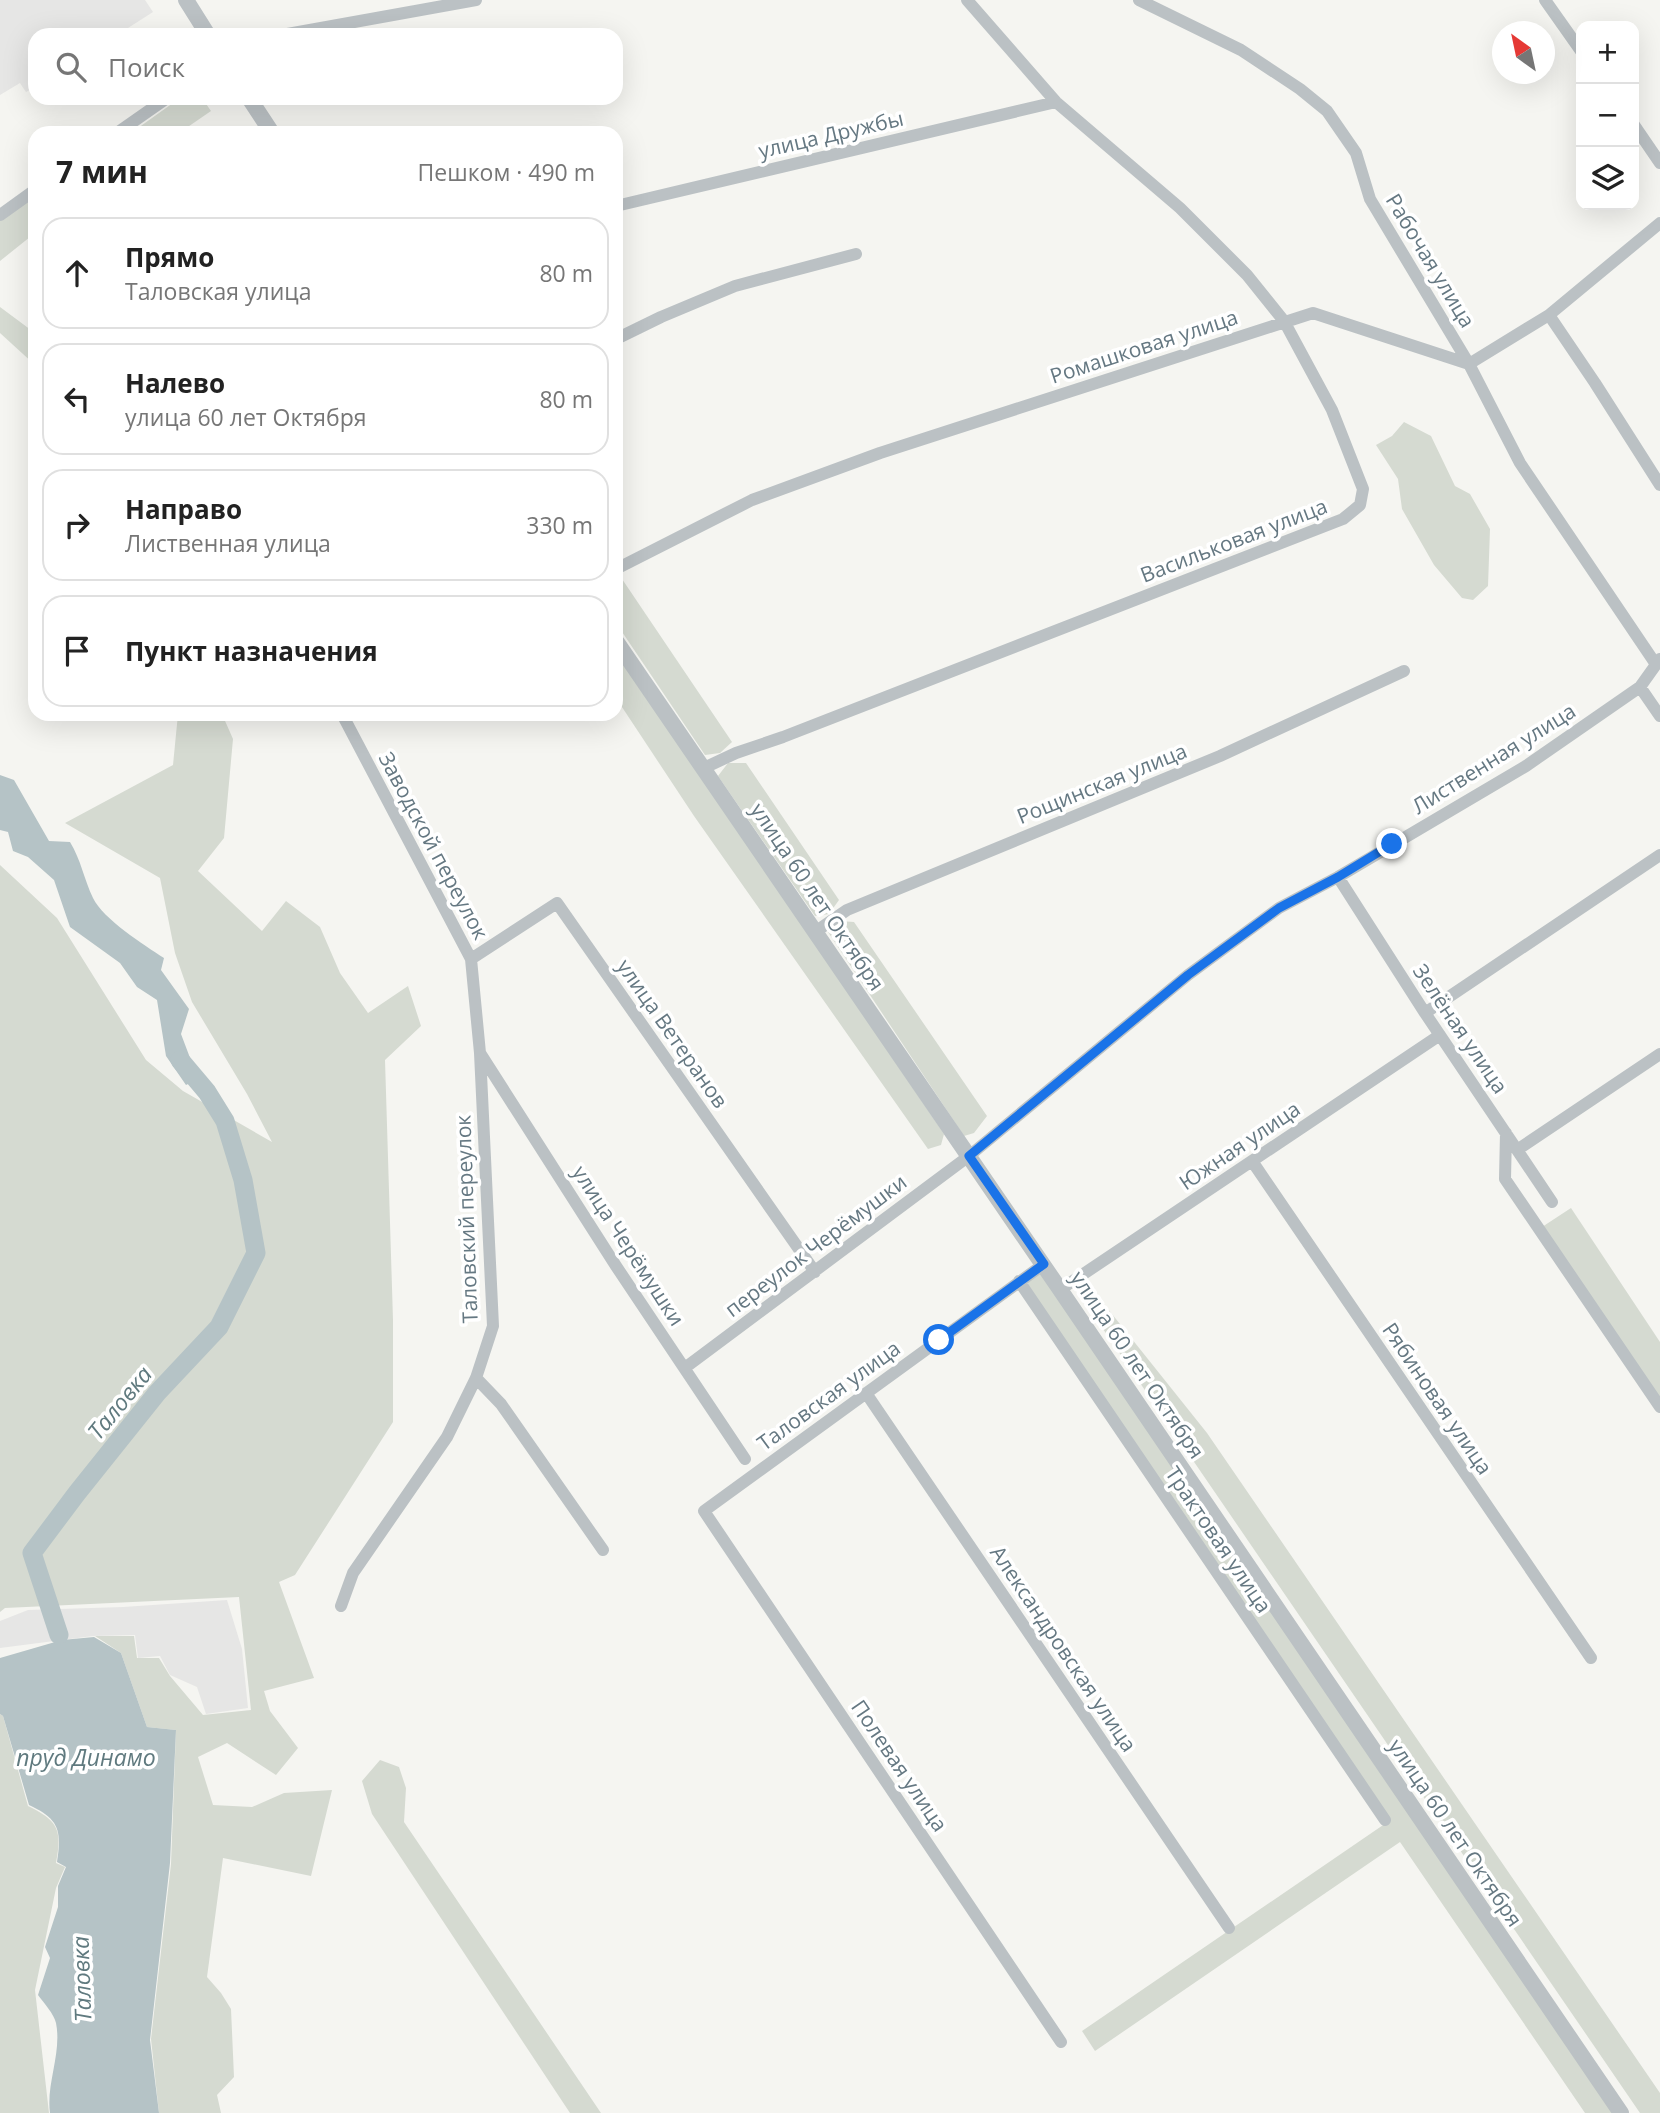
<!DOCTYPE html>
<html lang="ru">
<meta charset="utf-8">
<style>
body{margin:0;font-family:"Open Sans",sans-serif;background:#f2f2f2;color:#222}
.controls{position:absolute;right:21px;top:21px;display:grid;overflow:hidden;border-radius:14px;box-shadow:0 7px 28px #0002}
.controls button{width:63px;height:63px;display:grid;place-items:center;padding:0;border:0;border-bottom:2px solid #e0e0e0;background:#fff;color:#222;font:35px sans-serif}
.compass{position:absolute;left:1492px;top:21px;width:63px;height:63px;border-radius:50%;background:#fff;box-shadow:0 7px 28px #0002;rotate:327deg}
.stop{position:absolute;width:21px;height:21px;margin:-16px;border:5px solid #1a73e8;border-radius:50%;background:#fff}
.stop.end{background:#1a73e8;border-color:#fff;box-shadow:0 2px 7px #0008}
.list{margin:0;padding:0;list-style:none}
h2{display:flex;justify-content:space-between;align-items:center;height:91px;margin:0;padding:0 28px;font-size:30px}
h2 small{font-size:23px;font-weight:400;color:#767676}
.list li{display:grid;grid-template-columns:46px 1fr auto;gap:21px;align-items:center;box-sizing:border-box;height:112px;margin:0 14px 14px;padding:0 14px;border:2px solid #e0e0e0;border-radius:21px}
.list b{display:block;font-size:26px;white-space:nowrap}
.list p{margin:0;font-size:23px;white-space:nowrap;color:#767676}
.list em{font-size:23px;font-style:normal;color:#767676}
.icon{flex:none;width:38px;height:38px;fill:none;stroke:currentColor;stroke-width:2;stroke-linecap:round;stroke-linejoin:round}
.map{position:relative;flex:none;width:1660px;height:2113px;overflow:hidden}
.search{position:absolute;background:#fff;box-shadow:0 7px 28px #0002;left:28px;top:28px;width:595px;height:77px;display:flex;align-items:center;gap:18px;box-sizing:border-box;padding:0 24px;border-radius:21px;color:#767676;font-size:26px}
.panel{position:absolute;background:#fff;box-shadow:0 7px 28px #0002;left:28px;top:126px;width:595px;height:595px;border-radius:21px}
.map>svg:first-child{display:block}
.built{fill:#e6e6e5}
.green{fill:#d5dad1}
.water{fill:#b5c3c6}
.lines{fill:none;stroke-linecap:round;stroke-linejoin:round}
.river{stroke:#b5c3c6;stroke-width:19}
.minor{stroke:#bbc1c4;stroke-width:12}
.tertiary{stroke:#bbc1c4;stroke-width:16}
.route{stroke:#1a73e8;stroke-width:9}
.labels{text-anchor:middle;stroke-width:7;stroke-linejoin:round;paint-order:stroke}
.street-label{font-size:21px;fill:#657882;stroke:#fff}
.water-label{font-size:23px;font-style:italic;fill:#607a7f;stroke:#fff}
</style>
<div class="map">
<svg width="1660" height="2113" viewBox="0 0 1660 2113">
<rect width="100%" height="100%" fill="#f5f5f1"/>
<path class="built" d="M 0,0 L 145,0 L 153,12 L 117,35 L 35,35 L 35,87 L 26,92 L 20,83 L 0,95 Z
M 227,1600 L 242,1649 L 248,1708 L 206,1714 L 197,1687 L 170,1675 L 160,1656 L 138,1658 L 135,1635 L 93,1636 L 0,1648 L 0,1621 L 28,1610 L 123,1607 Z"/>
<path class="green" d="M 180,98 L 202,98 L 211,111 L 179,133 L 131,133 Z
M 35,196 L 35,233 L 0,261 L 0,220 Z
M 0,307 L 35,333 L 35,365 L 0,333 Z
M 1404,422 L 1431,436 L 1455,486 L 1470,494 L 1490,529 L 1488,586 L 1473,600 L 1462,598 L 1434,565 L 1402,509 L 1398,479 L 1376,445 L 1392,436 Z
M 620,576 L 732,742 L 720,753 L 705,755 L 616,623 L 616,577 Z
M 616,650 L 944,1134 L 941,1145 L 928,1149 L 694,816 L 616,698 Z
M 178,714 L 222,714 L 233,739 L 224,838 L 198,871 L 262,931 L 286,901 L 320,927 L 340,973 L 368,1013 L 408,986 L 421,1026 L 385,1060 L 393,1320 L 393,1422 L 295,1575 L 279,1582 L 314,1678 L 264,1691 L 270,1711 L 298,1748 L 276,1775 L 227,1743 L 198,1757 L 213,1805 L 252,1807 L 284,1793 L 332,1790 L 311,1876 L 223,1858 L 207,1977 L 221,1993 L 231,2009 L 234,2077 L 217,2095 L 221,2113 L 159,2113 L 151,2039 L 171,1864 L 176,1730 L 147,1727 L 121,1653 L 95,1636 L 134,1636 L 137,1658 L 159,1658 L 170,1676 L 203,1715 L 251,1710 L 239,1597 L 5,1608 L 0,1612 L 0,865 L 57,918 L 146,1060 L 183,1091 L 272,1142 L 247,1094 L 192,1002 L 175,953 L 160,878 L 65,823 L 173,765 Z
M 728,763 L 746,763 L 839,900 L 829,914 L 815,916 L 718,776 Z
M 840,921 L 854,922 L 987,1116 L 974,1133 L 964,1136 L 828,932 Z
M 1571,1208 L 1660,1342 L 1660,1400 L 1542,1227 Z
M 1042,1273 L 1613,2113 L 1585,2113 L 1400,1842 L 1095,2051 L 1082,2031 L 1389,1821 L 1024,1281 Z
M 1081,1281 L 1088,1284 L 1207,1433 L 1660,2093 L 1660,2113 L 1640,2113 L 1077,1291 Z
M 0,1714 L 3,1716 L 28,1806 C 59,1821 62,1830 56,1863 L 65,1867 L 56,1888 L 35,1990 L 49,2113 L 0,2113 Z
M 380,1760 L 399,1767 L 406,1788 L 404,1822 L 601,2113 L 570,2113 L 372,1814 L 362,1781 Z"/>
<path class="water" d="M 0,775 L 14,780 L 49,841 L 70,842 C 81,860 84,879 93,898 C 103,919 144,945 164,958 L 161,970 L 189,1009 L 181,1034 L 198,1079 L 186,1085 L 166,1056 L 157,1000 L 137,987 L 120,963 L 70,927 L 54,880 L 28,857 L 13,851 L 8,832 L 0,830 Z
M 94,1637 L 121,1653 L 147,1727 L 176,1730 L 170,1863 L 150,2040 L 159,2113 L 50,2113 C 46,2084 62,2053 56,2023 C 54,2014 44,2003 38,1995 L 50,1958 L 45,1947 L 58,1907 L 58,1886 L 66,1867 L 57,1862 C 62,1830 59,1819 29,1805 L 3,1716 L 0,1714 L 0,1658 L 62,1640 Z"/>
<g class="lines">
<path class="river" d="M 59,1635 L 32,1553 L 77,1493 L 157,1393 L 219,1327 L 256,1253 L 243,1180 L 225,1121 L 207,1092 L 180,1060"/>
<path class="minor" d="M 1139,0 L 1241,50 L 1300,89 L 1327,111 L 1356,153 L 1370,199 L 1469,364 L 1520,463 L 1655,663
M 1545,0 L 1581,51
M 282,35 L 476,0
M 1634,125 L 1660,163
M 117,133 L 167,98
M 616,206 L 1056,102
M 0,215 L 35,190
M 1549,315 L 1595,383 L 1660,485
M 616,339 L 661,317 L 735,286 L 856,254
M 616,569 L 752,500 L 880,453 L 1313,313 L 1469,364 L 1549,315 L 1660,223
M 1640,687 L 1660,716
M 704,768 L 736,753 L 783,737 L 1343,519 L 1360,505 L 1363,489 L 1332,410 L 1284,321 L 1247,275 L 1180,208 L 1056,102 L 967,0
M 1338,877 L 1425,1013 L 1552,1202
M 815,932 L 847,910 L 1220,756 L 1404,671
M 471,959 L 557,903 L 815,1272
M 1425,1013 L 1660,855
M 480,1053 L 616,1266 L 745,1459
M 1506,1133 L 1505,1179 L 1660,1407
M 1517,1150 L 1660,1054
M 1252,1161 L 1591,1658
M 1044,1264 L 704,1511 L 1061,2042
M 1019,1281 L 1385,1820
M 1061,1289 L 1440,1035
M 686,1367 L 969,1156 L 1188,975 L 1279,908 L 1338,877 L 1526,766 L 1640,687 L 1660,659
M 476,1378 L 501,1404 L 603,1550
M 866,1393 L 1229,1928
M 341,1606 L 353,1573 L 447,1437 L 476,1378 L 493,1326 L 480,1053 L 471,959 L 342,714"/>
<path class="tertiary" d="M 186,0 L 208,35
M 249,98 L 272,133
M 616,641 C 953,1130 1286,1623 1621,2113"/>
</g>
<g class="lines">
<path class="route" d="M 939,1340 L 1044,1264 L 969,1156 L 1188,975 L 1279,908 L 1338,877 L 1392,844"/>
</g>
<g class="labels">
<g class="street-label">
<text transform="translate(831 135) rotate(-13)" y="7">улица Дружбы</text>
<text transform="translate(1430 261) rotate(59)" y="7">Рабочая улица</text>
<text transform="translate(1144 347) rotate(-18)" y="7">Ромашковая улица</text>
<text transform="translate(1234 541) rotate(-21)" y="7">Васильковая улица</text>
<text transform="translate(1494 759) rotate(-32)" y="7">Лиственная улица</text>
<text transform="translate(1102 784) rotate(-22)" y="7">Рощинская улица</text>
<text transform="translate(433 846) rotate(62)" y="7">Заводской переулок</text>
<text transform="translate(817 897) rotate(56)" y="7">улица 60 лет Октября</text>
<text transform="translate(1460 1029) rotate(56)" y="7">Зелёная улица</text>
<text transform="translate(672 1034) rotate(55)" y="7">улица Ветеранов</text>
<text transform="translate(1240 1146) rotate(-34)" y="7">Южная улица</text>
<text transform="translate(467 1219) rotate(-92)" y="7">Таловский переулок</text>
<text transform="translate(628 1246) rotate(57)" y="7">улица Черёмушки</text>
<text transform="translate(816 1246) rotate(-37)" y="7">переулок Черёмушки</text>
<text transform="translate(1137 1365) rotate(56)" y="7">улица 60 лет Октября</text>
<text transform="translate(829 1396) rotate(-36)" y="7">Таловская улица</text>
<text transform="translate(1437 1399) rotate(56)" y="7">Рябиновая улица</text>
<text transform="translate(1218 1540) rotate(56)" y="7">Трактовая улица</text>
<text transform="translate(1063 1649) rotate(56)" y="7">Александровская улица</text>
<text transform="translate(899 1766) rotate(56)" y="7">Полевая улица</text>
<text transform="translate(1455 1833) rotate(56)" y="7">улица 60 лет Октября</text>
</g>
<g class="water-label">
<text transform="translate(120 1403) rotate(-51)" y="8">Таловка</text>
<text x="86" y="1766">пруд Динамо</text>
<text transform="translate(82 1979) rotate(-92)" y="8">Таловка</text>
</g>
</g>
</svg>
<div class="controls">
<button>+</button>
<button>−</button>
<button><svg class="icon" aria-label="layers" viewBox="0 0 24 24"><path d="M12 4l9 5-9 5-9-5zM3 14l9 5 9-5"/></svg></button>
</div>
<svg class="compass" viewBox="-18 -18 36 36"><path d="M0-13l5 13h-10z" fill="#e53935"/><path d="M0 13l5-13h-10z" fill="#767676"/></svg>
<div class="stop" style="left:939px;top:1340px"></div>
<div class="stop end" style="left:1392px;top:844px"></div>
<div class="search"><svg class="icon" aria-label="search" viewBox="0 0 24 24"><circle cx="10" cy="10" r="6"/><path d="M15 15l6 6"/></svg>Поиск</div>
<section class="panel">
<h2>7 мин<small>Пешком · 490 m</small></h2>
<ul class="list">
<li><svg class="icon" aria-label="ahead" viewBox="0 0 24 24"><path d="M12 20V5M6 11l6-6 6 6"/></svg><div><b>Прямо</b><p>Таловская улица</p></div><em>80 m</em></li>
<li><svg class="icon" aria-label="left" viewBox="0 0 24 24"><path d="M17 20v-9H6M10 6l-5 5 5 5"/></svg><div><b>Налево</b><p>улица 60 лет Октября</p></div><em>80 m</em></li>
<li><svg class="icon" aria-label="right" viewBox="0 0 24 24"><path d="M7 20v-9h11M14 6l5 5-5 5"/></svg><div><b>Направо</b><p>Лиственная улица</p></div><em>330 m</em></li>
<li><svg class="icon" aria-label="arrive" viewBox="0 0 24 24"><path d="M6 21V4h12l-3 4 3 4H6"/></svg><div><b>Пункт назначения</b></div></li>
</ul>
</section>
</div>
